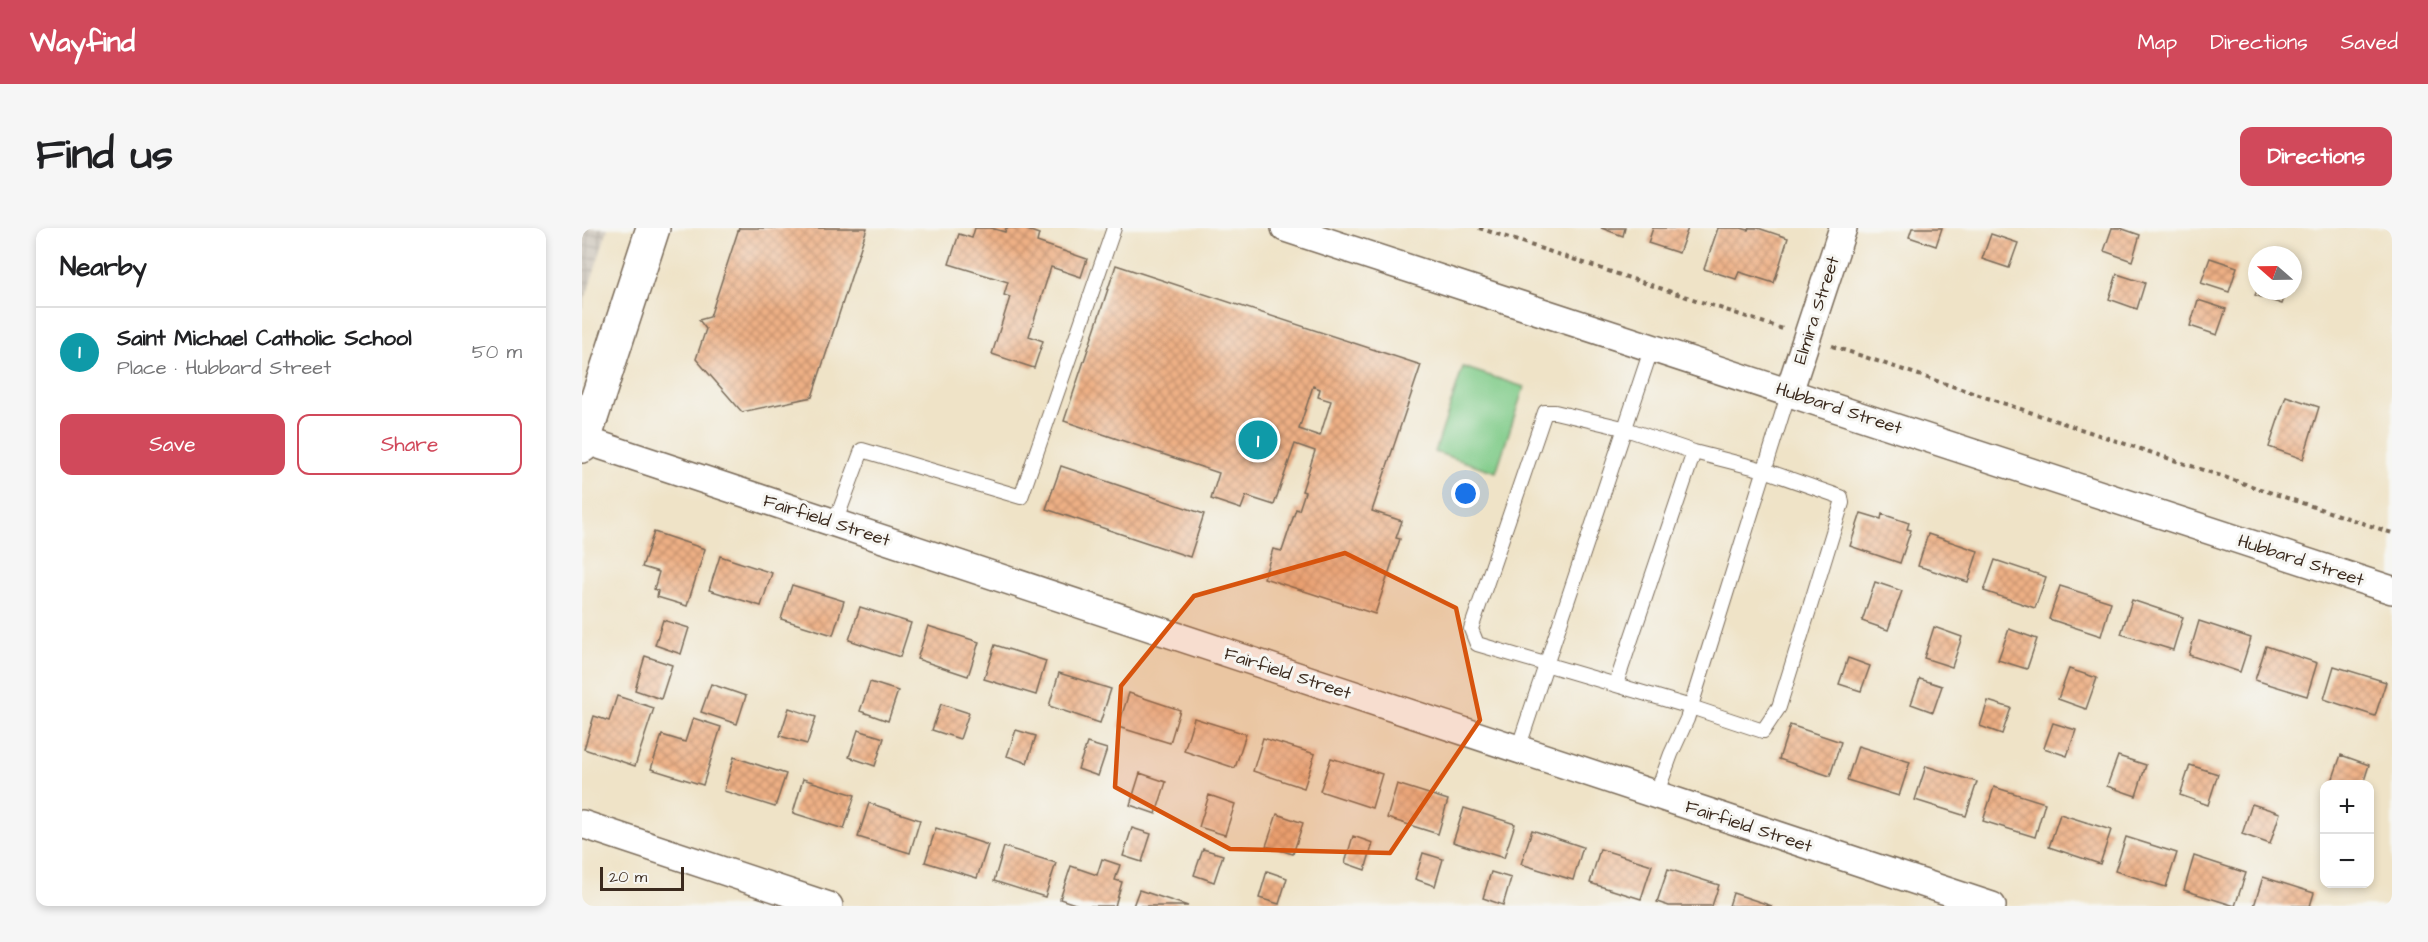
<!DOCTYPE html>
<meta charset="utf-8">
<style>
body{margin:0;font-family:"Architects Daughter",sans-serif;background:#f6f6f6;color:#202124}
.controls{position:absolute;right:18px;bottom:18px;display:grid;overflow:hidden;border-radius:12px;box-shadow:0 3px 9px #0003}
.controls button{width:54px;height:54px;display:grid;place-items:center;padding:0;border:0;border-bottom:2px solid #e0e0e0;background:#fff;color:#202124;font:30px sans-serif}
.compass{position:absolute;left:1666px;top:18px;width:54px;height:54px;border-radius:50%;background:#fff;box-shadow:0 3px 9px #0003;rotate:290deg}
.scale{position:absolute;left:18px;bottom:15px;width:84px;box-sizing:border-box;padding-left:6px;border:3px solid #3b2a1e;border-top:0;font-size:16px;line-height:21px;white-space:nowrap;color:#3b2a1e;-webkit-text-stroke:4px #f6f6f2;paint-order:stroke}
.you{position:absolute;left:884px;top:266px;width:21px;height:21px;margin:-15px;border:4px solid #fff;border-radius:50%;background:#1a73e8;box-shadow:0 0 0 9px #1a73e833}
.badge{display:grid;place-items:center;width:39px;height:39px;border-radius:50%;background:#d1495b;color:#fff;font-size:20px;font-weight:700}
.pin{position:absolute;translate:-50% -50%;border:3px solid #fff;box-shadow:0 2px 6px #0006}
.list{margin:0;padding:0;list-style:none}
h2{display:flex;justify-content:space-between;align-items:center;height:78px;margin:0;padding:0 24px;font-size:26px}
h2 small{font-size:20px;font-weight:400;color:#757577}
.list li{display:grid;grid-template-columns:39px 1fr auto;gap:18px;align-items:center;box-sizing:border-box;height:90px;padding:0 24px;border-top:2px solid #e0e0e0}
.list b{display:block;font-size:22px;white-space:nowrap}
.list p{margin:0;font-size:20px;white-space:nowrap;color:#757577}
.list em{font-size:20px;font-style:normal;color:#757577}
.actions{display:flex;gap:12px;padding:18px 24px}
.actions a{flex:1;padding:14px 0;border:2px solid #d1495b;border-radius:12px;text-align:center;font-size:21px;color:#d1495b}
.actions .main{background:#d1495b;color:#fff}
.map{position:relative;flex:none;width:1810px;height:678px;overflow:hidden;border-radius:12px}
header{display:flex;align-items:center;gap:36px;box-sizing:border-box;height:84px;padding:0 30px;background:#d1495b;color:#fff}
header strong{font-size:28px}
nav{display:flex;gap:33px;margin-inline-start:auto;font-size:21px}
.intro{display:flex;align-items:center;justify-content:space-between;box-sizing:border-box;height:144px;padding:0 36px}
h1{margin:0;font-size:42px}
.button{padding:15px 27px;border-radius:12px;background:#d1495b;color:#fff;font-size:21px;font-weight:700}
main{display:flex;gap:36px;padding:0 36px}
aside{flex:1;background:#fff;border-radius:12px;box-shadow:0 3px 9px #0003}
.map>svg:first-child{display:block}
.industrial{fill:url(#industrial-grid)}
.green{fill:#81cc8a;stroke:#5e7b54;stroke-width:1.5}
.building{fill:url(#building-cross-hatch);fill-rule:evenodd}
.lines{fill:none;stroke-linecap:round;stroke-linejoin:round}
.service-casing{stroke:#7a6b59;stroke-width:16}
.minor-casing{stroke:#7a6b59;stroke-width:30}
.secondary-casing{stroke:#7a6b59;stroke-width:36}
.path{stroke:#7a6b59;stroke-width:4;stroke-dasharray:4.5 4.5;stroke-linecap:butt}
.service{stroke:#fff;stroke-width:14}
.minor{stroke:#fff;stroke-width:27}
.secondary{stroke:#fff;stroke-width:33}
.marked{fill:#d7540e;fill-opacity:0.2;stroke:#d7540e;stroke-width:4.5;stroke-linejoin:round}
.labels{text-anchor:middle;stroke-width:6;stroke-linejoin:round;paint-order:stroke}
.street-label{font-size:18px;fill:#3b2a1e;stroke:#f6f6f2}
</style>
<header>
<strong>Wayfind</strong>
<nav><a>Map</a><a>Directions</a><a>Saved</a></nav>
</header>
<div class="intro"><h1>Find us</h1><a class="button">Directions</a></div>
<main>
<aside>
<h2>Nearby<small></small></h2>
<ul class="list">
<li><span class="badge" style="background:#0f9aa8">1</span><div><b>Saint Michael Catholic School</b><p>Place · Hubbard Street</p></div><em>50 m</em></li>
</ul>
<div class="actions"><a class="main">Save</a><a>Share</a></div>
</aside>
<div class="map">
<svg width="1810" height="678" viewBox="0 0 1810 678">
<defs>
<pattern id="industrial-grid" width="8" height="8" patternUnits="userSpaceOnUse" patternTransform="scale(1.5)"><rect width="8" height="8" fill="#cbc3b8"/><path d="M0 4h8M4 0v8" fill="none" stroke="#a69f95"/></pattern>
<pattern id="building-cross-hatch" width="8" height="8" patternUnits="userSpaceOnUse" patternTransform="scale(1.5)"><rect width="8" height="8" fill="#eeb085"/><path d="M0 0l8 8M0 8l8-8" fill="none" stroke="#c28f6c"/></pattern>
</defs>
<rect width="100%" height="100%" fill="#f6f6f2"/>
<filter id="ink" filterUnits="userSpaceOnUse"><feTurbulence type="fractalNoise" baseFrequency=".0167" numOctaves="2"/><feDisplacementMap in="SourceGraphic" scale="12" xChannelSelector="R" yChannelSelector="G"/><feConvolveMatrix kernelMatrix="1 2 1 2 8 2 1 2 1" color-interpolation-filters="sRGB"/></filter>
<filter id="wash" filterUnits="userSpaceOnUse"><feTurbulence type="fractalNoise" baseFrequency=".008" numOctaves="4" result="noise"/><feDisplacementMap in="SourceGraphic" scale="24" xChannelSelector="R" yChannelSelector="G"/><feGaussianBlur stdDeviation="1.35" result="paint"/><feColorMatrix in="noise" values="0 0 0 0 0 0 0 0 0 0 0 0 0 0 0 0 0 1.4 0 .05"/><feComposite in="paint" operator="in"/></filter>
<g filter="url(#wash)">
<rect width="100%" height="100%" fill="#efe3c7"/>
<path class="industrial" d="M 0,0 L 26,0 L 0,81 Z"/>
<path class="green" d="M 881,139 L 942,159 L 914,244 L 853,224 Z"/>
<g id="blocks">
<path class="building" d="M 157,0 L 285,0 L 230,169 L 160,184 L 114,131 L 124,101 L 117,92 L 128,89 Z
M 393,0 L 409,0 L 423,4 L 424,0 L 440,0 L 457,6 L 455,14 L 505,31 L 499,49 L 469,39 L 447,108 L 461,113 L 452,140 L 410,126 L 428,69 L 422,67 L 426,54 L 367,36 L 377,6 L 390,10 Z
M 1019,0 L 1043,0 L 1041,8 Z
M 1071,0 L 1106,0 L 1097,25 L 1066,15 Z
M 1136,0 L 1159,0 L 1166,2 L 1167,0 L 1176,0 L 1206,10 L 1192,55 L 1157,44 L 1154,51 L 1122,41 Z
M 1330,0 L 1360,0 L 1354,18 L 1327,9 Z
M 1530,0 L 1538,0 L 1558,7 L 1550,33 L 1522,23 Z
M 1409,6 L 1436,15 L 1427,40 L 1400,31 Z
M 1628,30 L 1655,39 L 1647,64 L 1619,55 Z
M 534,37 L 839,137 L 790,283 L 820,293 L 814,310 L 818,311 L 793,386 L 682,350 L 691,321 L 700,323 L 714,281 L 717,282 L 723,264 L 720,263 L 733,223 L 713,216 L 692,277 L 664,268 L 659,281 L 629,271 L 637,245 L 482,193 ZM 731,158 L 738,161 L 736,169 L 749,173 L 738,208 L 717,201 Z
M 1535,46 L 1563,55 L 1555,81 L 1527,71 Z
M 1675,63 L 1705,63 L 1700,76 L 1673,67 Z
M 1616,72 L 1644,81 L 1635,107 L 1608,98 Z
M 1704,168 L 1737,179 L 1721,231 L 1687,219 Z
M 479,238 L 622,286 L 608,329 L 464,281 Z
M 1279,285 L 1299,291 L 1300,286 L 1327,295 L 1325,301 L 1329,302 L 1318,335 L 1268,318 Z
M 72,304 L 123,321 L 105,378 L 75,369 L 76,363 L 72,361 L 77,344 L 60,339 Z
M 1346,306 L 1396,323 L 1386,354 L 1336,338 Z
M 138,328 L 190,345 L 179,378 L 127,362 Z
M 1413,332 L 1464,349 L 1453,380 L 1402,363 Z
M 1293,354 L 1320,363 L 1306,402 L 1280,393 Z
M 210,357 L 262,373 L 251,407 L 199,391 Z
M 1478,358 L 1529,374 L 1519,408 L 1467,391 Z
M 1550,372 L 1601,389 L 1591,422 L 1539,406 Z
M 278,379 L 329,395 L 318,429 L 267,412 Z
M 81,392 L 107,400 L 99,426 L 73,417 Z
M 1617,393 L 1669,410 L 1658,444 L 1607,427 Z
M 346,398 L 397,414 L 386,448 L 335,431 Z
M 1352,399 L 1380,409 L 1370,439 L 1342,430 Z
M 1427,401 L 1455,411 L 1445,441 L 1416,432 Z
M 413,417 L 464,433 L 454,467 L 402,451 Z
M 1684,418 L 1735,435 L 1725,468 L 1673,452 Z
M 63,428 L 90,437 L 79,471 L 53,462 Z
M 1266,430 L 1288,438 L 1279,463 L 1257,456 Z
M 1752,438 L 1804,454 L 1793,488 L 1742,471 Z
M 1487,441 L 1515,450 L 1504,481 L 1476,471 Z
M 477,445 L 529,461 L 518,495 L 467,478 Z
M 1338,451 L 1360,458 L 1351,484 L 1329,476 Z
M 288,454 L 316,463 L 306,493 L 278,483 Z
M 129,456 L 164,468 L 155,496 L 119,484 Z
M 547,465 L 598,482 L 588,515 L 536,499 Z
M 35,468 L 72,480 L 53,538 L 2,521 L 12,488 L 27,493 Z
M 1406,473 L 1429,480 L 1420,506 L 1398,498 Z
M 359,476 L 387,485 L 378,511 L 350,502 Z
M 207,480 L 234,489 L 225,516 L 198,508 Z
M 111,490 L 139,499 L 121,557 L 69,541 L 80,507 L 103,514 Z
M 612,490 L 664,506 L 653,540 L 602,523 Z
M 1471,495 L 1494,502 L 1485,528 L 1462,520 Z
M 1208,497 L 1259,514 L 1248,548 L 1197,531 Z
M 276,502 L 302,510 L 293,538 L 267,529 Z
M 434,502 L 454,508 L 445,535 L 425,528 Z
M 681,510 L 733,526 L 722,560 L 671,543 Z
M 505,515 L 525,521 L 516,548 L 496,541 Z
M 1276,518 L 1328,534 L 1317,568 L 1265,552 Z
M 1759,527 L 1787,537 L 1781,556 L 1749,556 Z
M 1536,528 L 1564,537 L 1554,568 L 1525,558 Z
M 152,529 L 204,546 L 193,579 L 142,563 Z
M 749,530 L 800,546 L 790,580 L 738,563 Z
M 1608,537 L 1636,546 L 1626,577 L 1598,567 Z
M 1344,538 L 1395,554 L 1384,588 L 1333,572 Z
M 558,545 L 584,554 L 574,586 L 548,577 Z
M 221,551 L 273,567 L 262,601 L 211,585 Z
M 815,556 L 866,572 L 856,606 L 805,590 Z
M 1412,559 L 1463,575 L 1453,609 L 1401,593 Z
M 627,567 L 653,576 L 643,607 L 617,599 Z
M 287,575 L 338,592 L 328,625 L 276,609 Z
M 1670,576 L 1698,585 L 1688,616 L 1660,606 Z
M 882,580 L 933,596 L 922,630 L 871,614 Z
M 695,586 L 721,595 L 711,626 L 684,618 Z
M 1478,586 L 1529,602 L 1518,636 L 1467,619 Z
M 354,600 L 406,617 L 395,650 L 343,634 Z
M 550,600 L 569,606 L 560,634 L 541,628 Z
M 950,602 L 1001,619 L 991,652 L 939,636 Z
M 771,608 L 791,615 L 783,642 L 763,635 Z
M 1544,609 L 1595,625 L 1584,659 L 1533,643 Z
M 422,619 L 474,635 L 463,669 L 412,653 Z
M 621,621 L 641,627 L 632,654 L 612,647 Z
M 1018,621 L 1070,637 L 1059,671 L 1008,655 Z
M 841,625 L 861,631 L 853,658 L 833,651 Z
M 1612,628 L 1664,645 L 1653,678 L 1602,662 Z
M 520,631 L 538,637 L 533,652 L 540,654 L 533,678 L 499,678 L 478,671 L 489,638 L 515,647 Z
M 1086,641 L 1137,657 L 1130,678 L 1087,678 L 1075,674 Z
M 685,643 L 705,650 L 697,676 L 677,670 Z
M 909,644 L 929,650 L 921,677 L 901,670 Z
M 1681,649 L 1732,665 L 1728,678 L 1672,678 Z
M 557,662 L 606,678 L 551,678 Z
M 1151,665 L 1190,678 L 1147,678 Z"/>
</g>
</g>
<g filter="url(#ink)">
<use href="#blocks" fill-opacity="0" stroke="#7a6b59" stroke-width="1.5"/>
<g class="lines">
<g class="service-casing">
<path id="service" d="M 963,184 L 973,184 L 1041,200 L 1112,224 L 1182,242 L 1259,269 L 1260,275 L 1197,479 L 1181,503 L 1109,479 L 895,416 L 889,401 Z
M 253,295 L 280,222 L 439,269 L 532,0
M 1034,456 L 1112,224
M 936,521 L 1070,119
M 1074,567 L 1089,526 L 1105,491 L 1207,164"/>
</g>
<g class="minor-casing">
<path id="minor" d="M 703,0 L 1810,362
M 1207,164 L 1261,0
M 2,212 L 1410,678
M 0,596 L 247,678"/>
</g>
<g class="secondary-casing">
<path id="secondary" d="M 0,218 L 71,0"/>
</g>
<path class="path" d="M 897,0 L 1201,101
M 1250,118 L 1810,305"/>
<use href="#service" class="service"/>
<use href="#minor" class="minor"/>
<use href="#secondary" class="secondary"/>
</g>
</g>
<path class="marked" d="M 763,325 L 874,380 L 898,492 L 808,625 L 648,621 L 533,559 L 539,458 L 612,368 Z"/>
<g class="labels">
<g class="street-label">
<text transform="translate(1234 82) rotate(-72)" y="6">Elmira Street</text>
<text transform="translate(1257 180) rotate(18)" y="6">Hubbard Street</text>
<text transform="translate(245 292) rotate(18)" y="6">Fairfield Street</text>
<text transform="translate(1719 332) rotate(18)" y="6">Hubbard Street</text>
<text transform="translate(706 445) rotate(18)" y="6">Fairfield Street</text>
<text transform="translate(1167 598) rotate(18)" y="6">Fairfield Street</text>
</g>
</g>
</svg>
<div class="controls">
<button>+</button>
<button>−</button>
</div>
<svg class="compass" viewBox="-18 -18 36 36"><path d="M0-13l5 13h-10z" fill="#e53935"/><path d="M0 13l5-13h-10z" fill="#757577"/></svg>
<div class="scale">20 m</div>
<div class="you"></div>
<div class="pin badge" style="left:676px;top:212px;background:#0f9aa8">1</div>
</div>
</main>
